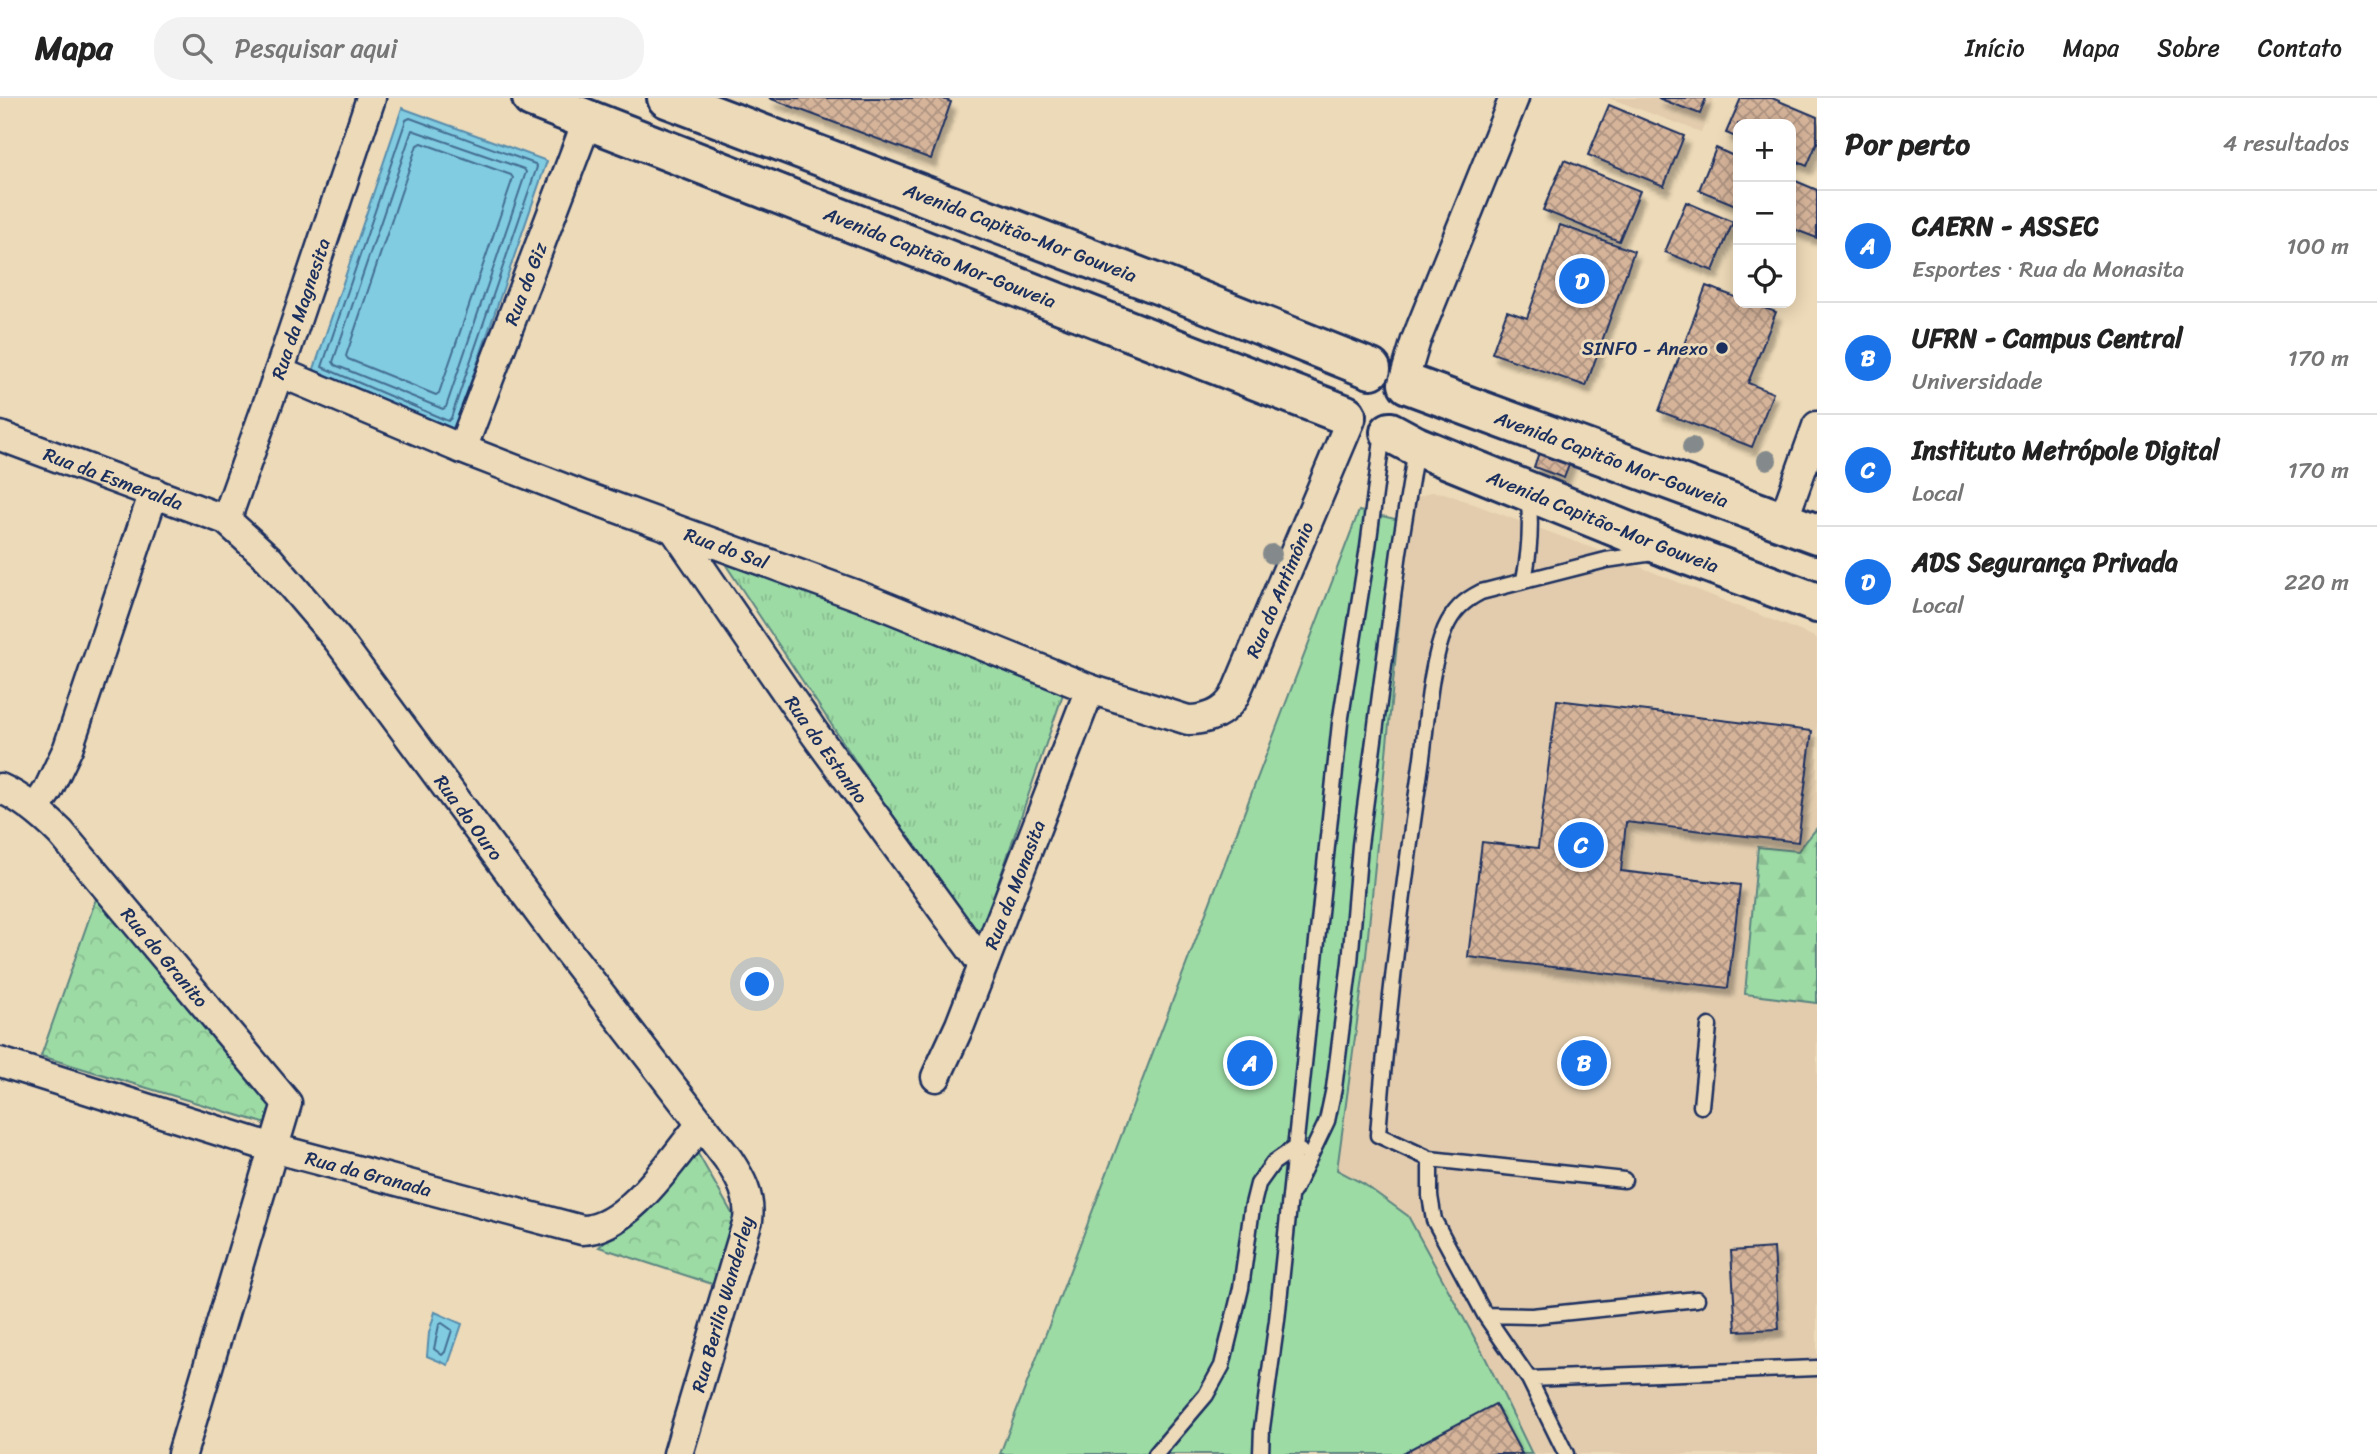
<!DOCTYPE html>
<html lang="pt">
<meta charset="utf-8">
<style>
body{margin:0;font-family:Sriracha,sans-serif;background:#f2f2f2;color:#222}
.controls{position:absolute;right:21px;top:21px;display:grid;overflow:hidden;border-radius:14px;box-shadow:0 4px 18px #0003}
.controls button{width:63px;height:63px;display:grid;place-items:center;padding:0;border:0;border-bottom:2px solid #e0e0e0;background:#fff;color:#222;font:35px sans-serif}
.you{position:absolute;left:758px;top:887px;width:24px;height:24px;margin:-18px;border:5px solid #fff;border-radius:50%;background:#1a73e8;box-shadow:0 0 0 10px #1a73e833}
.badge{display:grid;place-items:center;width:46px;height:46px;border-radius:50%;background:#1a73e8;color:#fff;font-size:23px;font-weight:700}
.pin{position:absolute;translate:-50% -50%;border:4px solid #fff;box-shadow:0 2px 7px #0006}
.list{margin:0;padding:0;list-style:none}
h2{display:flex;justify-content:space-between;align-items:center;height:91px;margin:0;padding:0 28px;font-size:30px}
h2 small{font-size:23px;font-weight:400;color:#767676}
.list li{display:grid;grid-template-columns:46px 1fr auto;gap:21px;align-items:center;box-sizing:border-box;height:112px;padding:0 28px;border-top:2px solid #e0e0e0}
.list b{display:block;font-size:26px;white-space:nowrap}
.list p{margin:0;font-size:23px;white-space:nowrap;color:#767676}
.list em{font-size:23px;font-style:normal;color:#767676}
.icon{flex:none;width:38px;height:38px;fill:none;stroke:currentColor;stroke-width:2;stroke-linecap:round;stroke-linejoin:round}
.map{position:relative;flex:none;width:1817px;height:1356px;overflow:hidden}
header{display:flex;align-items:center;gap:42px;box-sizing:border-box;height:98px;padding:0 35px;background:#fff;border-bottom:2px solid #e0e0e0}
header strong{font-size:33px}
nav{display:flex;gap:38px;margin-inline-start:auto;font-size:24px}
.search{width:490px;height:63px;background:#f2f2f2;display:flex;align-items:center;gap:18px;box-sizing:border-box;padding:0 24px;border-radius:28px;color:#767676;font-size:26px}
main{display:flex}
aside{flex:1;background:#fff}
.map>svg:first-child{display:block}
.built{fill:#e2ccad}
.grass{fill:url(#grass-tufts);stroke:#5c8581;stroke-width:2}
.forest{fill:url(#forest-firs);stroke:#5c8581;stroke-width:2}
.park{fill:url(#park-crowns);stroke:#5c8581;stroke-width:2}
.pitch{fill:#9ddba4;stroke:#5c8581;stroke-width:2}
.water{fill:#81cce1;stroke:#588dad;stroke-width:2}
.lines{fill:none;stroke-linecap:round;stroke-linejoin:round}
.shore{stroke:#446e92;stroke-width:2}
.building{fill:url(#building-cross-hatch);stroke:#1b2f5e;stroke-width:2;filter:url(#shadow)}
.lane-casing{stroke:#1b2f5e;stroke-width:19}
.street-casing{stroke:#1b2f5e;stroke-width:33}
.secondary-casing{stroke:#1b2f5e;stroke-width:44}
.lane{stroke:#eddab8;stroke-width:14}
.street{stroke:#eddab8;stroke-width:28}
.secondary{stroke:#eddab8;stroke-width:38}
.tree{fill:#848a8c}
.poi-dot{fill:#1b2f5e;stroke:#eddab8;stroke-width:2.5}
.labels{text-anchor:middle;stroke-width:6;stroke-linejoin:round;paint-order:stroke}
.street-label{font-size:19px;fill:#1b2f5e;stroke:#eddab8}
.poi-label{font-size:19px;fill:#1b2f5e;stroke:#eddab8;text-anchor:end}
</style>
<header>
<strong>Mapa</strong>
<div class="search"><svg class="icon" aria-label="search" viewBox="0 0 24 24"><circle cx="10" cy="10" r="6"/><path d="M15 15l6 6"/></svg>Pesquisar aqui</div>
<nav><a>Início</a><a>Mapa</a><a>Sobre</a><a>Contato</a></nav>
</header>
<main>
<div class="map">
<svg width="1817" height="1356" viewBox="0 0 1817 1356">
<defs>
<pattern id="grass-tufts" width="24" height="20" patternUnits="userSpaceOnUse" patternTransform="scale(1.75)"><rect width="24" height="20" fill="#9ddba4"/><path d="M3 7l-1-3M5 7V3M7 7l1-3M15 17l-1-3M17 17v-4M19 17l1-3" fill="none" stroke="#87bc90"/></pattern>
<pattern id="forest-firs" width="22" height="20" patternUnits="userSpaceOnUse" patternTransform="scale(1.75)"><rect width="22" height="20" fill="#9ddba4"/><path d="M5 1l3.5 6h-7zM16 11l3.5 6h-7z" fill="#87bc90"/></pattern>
<pattern id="park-crowns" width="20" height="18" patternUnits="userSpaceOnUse" patternTransform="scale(1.75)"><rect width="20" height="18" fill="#9ddba4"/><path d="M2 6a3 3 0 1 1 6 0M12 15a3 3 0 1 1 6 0" fill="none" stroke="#87bc90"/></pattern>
<pattern id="building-cross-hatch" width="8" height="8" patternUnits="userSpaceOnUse" patternTransform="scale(1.75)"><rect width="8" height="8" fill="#d6b49a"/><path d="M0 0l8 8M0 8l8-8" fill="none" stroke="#ad9381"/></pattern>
<filter id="shadow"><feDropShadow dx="4.5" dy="8" stdDeviation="2" flood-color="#0004"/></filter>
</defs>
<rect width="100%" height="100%" fill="#eddab8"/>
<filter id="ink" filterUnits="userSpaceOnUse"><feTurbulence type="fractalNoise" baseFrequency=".0143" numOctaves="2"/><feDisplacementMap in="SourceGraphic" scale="14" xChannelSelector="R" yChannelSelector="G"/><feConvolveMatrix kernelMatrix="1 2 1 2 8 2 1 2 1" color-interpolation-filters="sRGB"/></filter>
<g filter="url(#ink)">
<path class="built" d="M 1609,0 L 1714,0 L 1701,34 Z
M 1431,394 L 1444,395 L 1603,454 L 1817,540 L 1817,1356 L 1532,1356 L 1486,1261 L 1337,1072 L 1366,858 L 1409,424 L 1411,409 L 1418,399 Z"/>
<path class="grass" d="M 716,452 L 1065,590 L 977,847 Z"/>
<path class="forest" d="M 1817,730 L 1817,905 L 1745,896 L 1758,749 L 1798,753 Z"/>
<path class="park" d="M 97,798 L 273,1010 L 267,1026 L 41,958 Z
M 697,1054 L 734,1119 L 718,1188 L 599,1149 Z"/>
<path class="pitch" d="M 1359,413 L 1409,424 L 1366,858 L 1337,1072 L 1364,1086 L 1408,1118 L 1486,1261 L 1532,1356 L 1000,1356 Z"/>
<path class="water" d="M 402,10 L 547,63 L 454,333 L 313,274 Z
M 435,1214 L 462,1226 L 448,1267 L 427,1258 L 429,1235 Z"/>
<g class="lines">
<path class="shore" d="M 410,20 L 535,66 L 537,69 L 451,320 L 448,323 L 322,269 L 406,22 Z
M 412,32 L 524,71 L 526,74 L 446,309 L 443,311 L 335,267 L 333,264 Z
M 422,45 L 511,77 L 513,80 L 439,295 L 436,297 L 348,261 L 346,258 L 417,47 Z
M 442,1225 L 452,1232 L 445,1254 L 442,1257 L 434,1251 L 439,1227 Z"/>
</g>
<path class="building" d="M 769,0 L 941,0 L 951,4 L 931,61 Z
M 1658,0 L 1706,0 L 1700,16 Z
M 1741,0 L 1772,0 L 1817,19 L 1817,45 L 1807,68 L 1791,61 L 1791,26 L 1738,26 L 1738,40 L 1726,35 Z
M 1609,7 L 1684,38 L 1664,88 L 1588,57 Z
M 1716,50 L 1738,60 L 1738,108 L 1699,92 Z
M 1564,62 L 1640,93 L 1619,143 L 1543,112 Z
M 1791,81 L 1817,92 L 1817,140 L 1791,130 Z
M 1686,104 L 1733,124 L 1713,173 L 1665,154 Z
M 1560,127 L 1634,153 L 1586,288 L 1492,255 L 1507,213 L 1527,220 Z
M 1706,188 L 1738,200 L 1738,205 L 1750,205 L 1776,214 L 1748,285 L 1773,295 L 1752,349 L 1659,313 Z
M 1543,343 L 1574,354 L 1564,380 L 1534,369 Z
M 1557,602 L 1812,633 L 1798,744 L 1626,724 L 1621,773 L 1740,787 L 1728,890 L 1468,859 L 1482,744 L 1538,750 Z
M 1774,1150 L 1779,1231 L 1736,1233 L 1731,1153 Z
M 1495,1306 L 1522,1356 L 1401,1356 Z"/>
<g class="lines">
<g class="lane-casing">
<path id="lane" d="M 1524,482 C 1530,452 1532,427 1528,397
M 1701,1008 L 1709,928
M 1430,1061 L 1430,1098 L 1434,1122 L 1485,1217 L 1529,1281 L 1566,1356
M 1624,1082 L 1430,1061 L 1378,1037 C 1387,914 1403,790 1421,667 C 1427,626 1429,569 1445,531 C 1453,513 1463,503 1481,494 L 1606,462 L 1653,455
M 1293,1094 L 1327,1023 L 1334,990 L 1350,864 L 1360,747 L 1399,454 L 1416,351
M 1485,1217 L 1532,1218 L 1697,1201
M 1529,1281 L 1817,1270
M 1156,1356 L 1206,1297 L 1222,1268 L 1241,1190 L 1252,1110 L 1258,1086 L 1273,1065 L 1293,1051 L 1300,1053
M 1261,1356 L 1262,1330 L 1277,1222 L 1340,625 L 1368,449 L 1383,334"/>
</g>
<g class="street-casing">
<g id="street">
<path id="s1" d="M 279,274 L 462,351 L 581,397 L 862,499 L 1090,591 L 1188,622 C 1207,622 1224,615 1234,599 L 1351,321"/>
<path d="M 1404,282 L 1416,242 L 1514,0"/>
<path id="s2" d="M 0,338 L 226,422 L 269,461 L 338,542 L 569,855 L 728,1061 C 741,1081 751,1098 748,1122 L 678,1356"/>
<path id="s3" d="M 462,351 L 588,21"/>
<path id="s4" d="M 226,422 L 279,274 L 371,0"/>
<path d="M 1783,423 L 1817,328"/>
<path id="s5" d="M 674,431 L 815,636 L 983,867"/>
<path id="s6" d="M 0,690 C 24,701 42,716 61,735 L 287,1005 L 182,1356"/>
<path d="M 36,710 L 48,692 L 68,650 L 154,394"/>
<path id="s7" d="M 0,964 L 273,1050 L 582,1132 C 627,1132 674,1059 701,1026"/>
<path id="s8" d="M 936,979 L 960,927 L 1090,591"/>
</g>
</g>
<g class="secondary-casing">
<g id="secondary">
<path id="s9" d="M 532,0 L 1346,317"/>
<path id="s10" d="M 667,0 L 1163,188 L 1371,271"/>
<path id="s11" d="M 1408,286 L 1817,436"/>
<path id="s12" d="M 1390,334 L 1416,348 L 1671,451 L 1817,505"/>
</g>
</g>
<use href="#lane" class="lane"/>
<use href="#street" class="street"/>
<use href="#secondary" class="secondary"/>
</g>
<g class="tree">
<circle cx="1692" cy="349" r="10"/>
<circle cx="1767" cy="362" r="10"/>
<circle cx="1272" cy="456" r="10"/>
</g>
</g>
<circle class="poi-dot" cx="1722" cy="250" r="7"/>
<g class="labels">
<g class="street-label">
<text dy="7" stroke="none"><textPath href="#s10" startOffset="378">Avenida Capitão-Mor Gouveia</textPath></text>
<text dy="7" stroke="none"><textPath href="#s9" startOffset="438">Avenida Capitão Mor-Gouveia</textPath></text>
<text dy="7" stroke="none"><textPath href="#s3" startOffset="177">Rua do Giz</textPath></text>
<text dy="7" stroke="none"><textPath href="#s4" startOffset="224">Rua da Magnesita</textPath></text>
<text dy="7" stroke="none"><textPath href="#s11" startOffset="217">Avenida Capitão Mor-Gouveia</textPath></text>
<text dy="7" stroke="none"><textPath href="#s2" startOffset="121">Rua da Esmeralda</textPath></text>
<text dy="7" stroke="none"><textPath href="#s12" startOffset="231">Avenida Capitão-Mor Gouveia</textPath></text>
<text dy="7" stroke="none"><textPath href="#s1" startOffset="481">Rua do Sal</textPath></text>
<text dy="7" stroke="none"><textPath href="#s1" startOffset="1144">Rua do Antimônio</textPath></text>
<text dy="7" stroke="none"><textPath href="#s5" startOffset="268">Rua do Estanho</textPath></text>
<text dy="7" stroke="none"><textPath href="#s2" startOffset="626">Rua do Ouro</textPath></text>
<text dy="7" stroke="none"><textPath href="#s8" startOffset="208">Rua da Monasita</textPath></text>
<text dy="7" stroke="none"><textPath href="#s6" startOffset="238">Rua do Granito</textPath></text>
<text dy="7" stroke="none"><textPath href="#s7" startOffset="385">Rua da Granada</textPath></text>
<text transform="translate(722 1206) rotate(-74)" y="7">Rua Berilio Wanderley</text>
</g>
<g class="poi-label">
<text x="1708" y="257">SINFO - Anexo</text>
</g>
</g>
</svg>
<div class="controls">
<button>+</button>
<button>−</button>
<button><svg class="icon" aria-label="locate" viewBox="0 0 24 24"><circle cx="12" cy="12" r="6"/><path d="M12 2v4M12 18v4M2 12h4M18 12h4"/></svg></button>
</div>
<div class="you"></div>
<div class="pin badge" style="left:1250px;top:965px">A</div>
<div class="pin badge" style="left:1584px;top:965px">B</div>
<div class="pin badge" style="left:1581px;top:747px">C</div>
<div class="pin badge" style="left:1582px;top:183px">D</div>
</div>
<aside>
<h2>Por perto<small>4 resultados</small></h2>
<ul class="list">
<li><span class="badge">A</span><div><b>CAERN - ASSEC</b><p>Esportes · Rua da Monasita</p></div><em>100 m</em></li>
<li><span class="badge">B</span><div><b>UFRN - Campus Central</b><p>Universidade</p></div><em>170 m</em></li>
<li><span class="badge">C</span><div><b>Instituto Metrópole Digital</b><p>Local</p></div><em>170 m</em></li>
<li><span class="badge">D</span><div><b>ADS Segurança Privada</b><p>Local</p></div><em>220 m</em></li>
</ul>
</aside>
</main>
